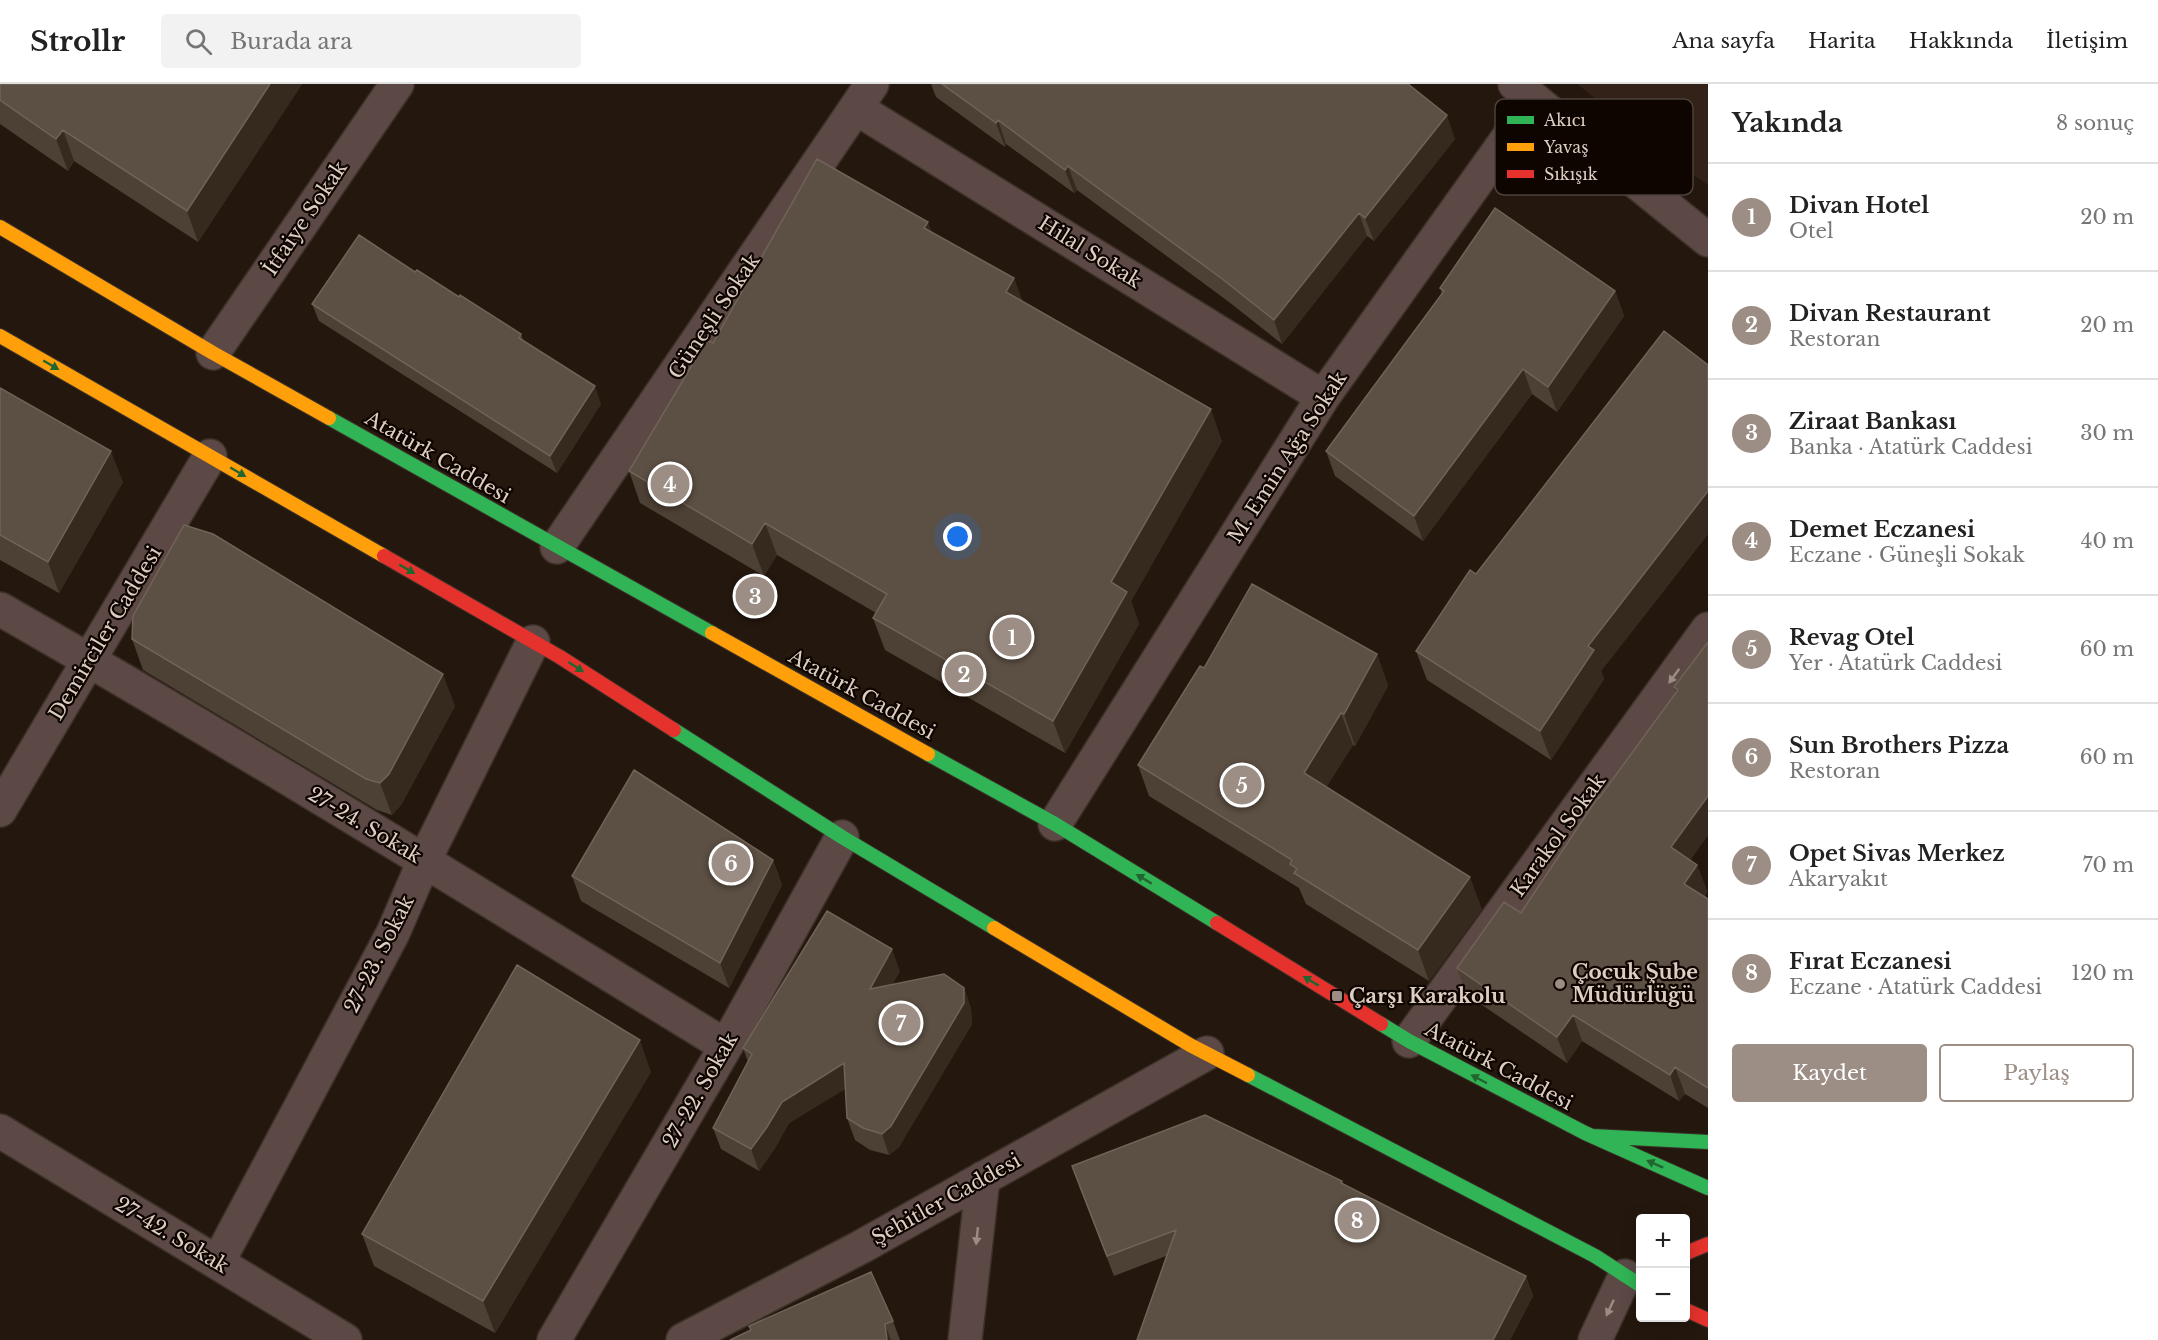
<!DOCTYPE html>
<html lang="tr">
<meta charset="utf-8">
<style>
body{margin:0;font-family:"Libre Baskerville",serif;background:#f2f2f2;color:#222}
.controls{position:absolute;right:18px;bottom:18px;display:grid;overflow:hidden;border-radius:6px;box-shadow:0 3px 15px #0003}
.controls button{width:54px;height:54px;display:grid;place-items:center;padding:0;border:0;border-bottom:2px solid #e0e0e0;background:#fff;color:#222;font:30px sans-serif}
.you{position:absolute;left:958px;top:453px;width:21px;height:21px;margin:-15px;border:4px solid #fff;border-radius:50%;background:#1a73e8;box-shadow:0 0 0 9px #1a73e833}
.badge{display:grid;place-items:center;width:39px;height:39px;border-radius:50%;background:#9c8e84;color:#fff;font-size:20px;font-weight:700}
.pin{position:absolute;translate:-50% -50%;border:3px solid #fff;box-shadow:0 2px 6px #0006}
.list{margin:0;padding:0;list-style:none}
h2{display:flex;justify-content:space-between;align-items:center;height:78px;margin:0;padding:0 24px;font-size:26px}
h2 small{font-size:20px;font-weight:400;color:#767676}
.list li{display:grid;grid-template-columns:39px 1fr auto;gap:18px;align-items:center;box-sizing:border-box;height:108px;padding:0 24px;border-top:2px solid #e0e0e0}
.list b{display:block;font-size:22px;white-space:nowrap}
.list p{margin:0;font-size:20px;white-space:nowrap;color:#767676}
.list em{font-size:20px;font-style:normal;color:#767676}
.actions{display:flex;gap:12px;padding:18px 24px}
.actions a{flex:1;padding:14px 0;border:2px solid #9c8e84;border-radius:6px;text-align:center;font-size:21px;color:#9c8e84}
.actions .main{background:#9c8e84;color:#fff}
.icon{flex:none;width:33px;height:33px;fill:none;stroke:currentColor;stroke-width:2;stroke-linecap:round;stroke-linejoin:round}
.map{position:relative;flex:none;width:1708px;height:1256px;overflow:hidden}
header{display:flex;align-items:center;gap:36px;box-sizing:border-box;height:84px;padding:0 30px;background:#fff;border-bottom:2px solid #e0e0e0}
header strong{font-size:28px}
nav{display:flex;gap:33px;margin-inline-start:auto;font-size:21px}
.search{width:420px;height:54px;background:#f2f2f2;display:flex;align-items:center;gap:15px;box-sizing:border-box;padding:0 21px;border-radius:6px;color:#767676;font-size:22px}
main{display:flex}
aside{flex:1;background:#fff}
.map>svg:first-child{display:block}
.education{fill:#322218}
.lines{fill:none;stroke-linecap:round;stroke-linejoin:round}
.street-casing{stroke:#3c3129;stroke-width:36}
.fast-casing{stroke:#3c3129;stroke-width:16}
.slow-casing{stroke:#3c3129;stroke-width:16}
.jam-casing{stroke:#3c3129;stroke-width:16}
.street{stroke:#5c4946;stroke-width:33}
.fast{stroke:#30b455;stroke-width:14}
.slow{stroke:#ff9f0a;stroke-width:14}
.jam{stroke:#e5322d;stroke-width:14}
.wall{fill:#4d4034}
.shaded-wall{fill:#36291e}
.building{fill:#5c4f43;stroke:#706357;stroke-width:1.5}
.oneway{fill:#21652f}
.oneway2{fill:#9c8c84}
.poi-dot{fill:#9c8e84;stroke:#0e0501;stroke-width:2}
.labels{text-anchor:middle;stroke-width:4.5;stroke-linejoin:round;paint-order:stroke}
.street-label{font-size:20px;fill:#ddcec3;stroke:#0e0501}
.poi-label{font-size:20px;font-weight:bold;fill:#ddcec3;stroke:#0e0501;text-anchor:start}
.key{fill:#0e0501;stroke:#4c413b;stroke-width:1.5}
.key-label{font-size:16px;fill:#ddcec3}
</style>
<header>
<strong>Strollr</strong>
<div class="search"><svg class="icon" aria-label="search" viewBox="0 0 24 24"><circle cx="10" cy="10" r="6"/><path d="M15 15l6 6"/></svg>Burada ara</div>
<nav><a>Ana sayfa</a><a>Harita</a><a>Hakkında</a><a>İletişim</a></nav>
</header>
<main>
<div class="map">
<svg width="1708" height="1256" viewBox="0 0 1708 1256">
<rect width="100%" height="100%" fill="#24170e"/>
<path class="education" d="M 1577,0 L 1708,0 L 1708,101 L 1679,81 Z"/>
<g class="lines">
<g class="street-casing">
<path id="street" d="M 1515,0 L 1708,156
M 856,24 L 1323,313
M 213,269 L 397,0
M 557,463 L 872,0
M 0,525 C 245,665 485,814 726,962
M 0,726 L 210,372
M 1055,740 L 1323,313 L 1535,16
M 1409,957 L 1708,545
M 0,1047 L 345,1256
M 218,1178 L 393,849 L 424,777 L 533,558
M 554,1256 L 726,962 L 842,753
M 683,1256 L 861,1163 L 1207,969
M 965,1256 L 983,1094
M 1595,1256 L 1625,1192"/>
</g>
<g class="fast-casing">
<path id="fast" d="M 329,334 L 712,549
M 674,646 L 842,753 L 994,844
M 928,670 L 1055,740 L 1217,839
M 1381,940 L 1409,957 L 1585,1049 L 1708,1104
M 1248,991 L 1595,1172 L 1640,1201
M 1592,1052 L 1708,1058"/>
</g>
<g class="slow-casing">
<path id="slow" d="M 0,143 L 213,269 L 329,334
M 0,252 L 384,472
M 712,549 L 928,670
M 994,844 L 1190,961 L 1248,991"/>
</g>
<g class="jam-casing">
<path id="jam" d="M 384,472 L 560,573 L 674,646
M 1217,839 L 1381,940
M 1686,1169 L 1708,1160
M 1686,1226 L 1708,1236"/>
</g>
<use href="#street" class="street"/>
<use href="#fast" class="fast"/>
<use href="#slow" class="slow"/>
<use href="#jam" class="jam"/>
</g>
<path class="wall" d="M 0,0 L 302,0 L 198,158 L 74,77 L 68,87 L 0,40 Z
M 931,0 L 1408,0 L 1455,55 L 1374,157 L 1367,152 L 1282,260 L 1229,218 L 1077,106 L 1074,109 L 1006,60 L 1005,63 L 936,13 Z
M 932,148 L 1014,194 L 1022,218 L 1222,357 L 1131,517 L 1139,540 L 1065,669 L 885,566 L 873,534 L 876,529 L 777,471 L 764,492 L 640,419 L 629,387 L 713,259 Z
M 415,188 L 459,213 L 521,250 L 523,256 L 601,320 L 557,389 L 319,237 L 312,220 Z
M 1440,204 L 1615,207 L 1624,232 L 1557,328 L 1532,310 L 1423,457 L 1335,392 L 1326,367 L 1442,210 Z
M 1708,281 L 1708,450 L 1601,587 L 1604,595 L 1551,676 L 1427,596 L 1416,567 L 1476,490 Z
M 0,304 L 123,398 L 59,509 L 0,476 Z
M 132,555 L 455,622 L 401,721 L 392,731 L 377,726 L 143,586 Z
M 1708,558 L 1708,751 L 1690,776 L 1697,781 L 1707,807 L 1704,813 L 1708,815 L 1708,1024 L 1685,1010 L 1679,1017 L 1582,957 L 1567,979 L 1466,910 L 1457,884 L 1521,829 L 1599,714 L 1676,609 L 1674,603 Z
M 1377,570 L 1388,602 L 1355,662 L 1353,661 L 1326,703 L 1482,825 L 1429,897 L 1306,820 L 1299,804 L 1149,712 L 1138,681 Z
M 773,776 L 782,801 L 729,904 L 581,817 L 572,792 Z
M 900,887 L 892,901 L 964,904 L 971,925 L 972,940 L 899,1063 L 889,1071 L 870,1066 L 855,1056 L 847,1034 L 845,1005 L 789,1039 L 775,1064 L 759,1087 L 721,1065 L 713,1044 L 748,978 L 743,964 Z
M 651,988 L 495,1249 L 374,1182 L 362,1150 Z
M 1342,1097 L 1344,1100 L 1435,1147 L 1526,1192 L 1533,1212 L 1510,1256 L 1137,1256 L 1166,1172 L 1114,1192 L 1079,1102 Z
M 893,1237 L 900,1256 L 730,1256 Z"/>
<path class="shaded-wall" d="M 270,0 L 302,0 L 198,158 L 187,127 Z
M 1447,31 L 1455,55 L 1374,157 L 1365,134 Z
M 998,36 L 1006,60 L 1005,63 L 996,39 Z
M 63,46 L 74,77 L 68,87 L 56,55 Z
M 1068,82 L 1077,106 L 1074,109 L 1065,86 Z
M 1359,129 L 1367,152 L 1282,260 L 1274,236 Z
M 928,138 L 940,170 L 924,144 Z
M 1014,194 L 1026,226 L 1006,208 Z
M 1615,207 L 1624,232 L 1557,328 L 1548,303 Z
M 1523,285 L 1532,310 L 1423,457 L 1414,432 Z
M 595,302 L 601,320 L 557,389 L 550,372 Z
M 1211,325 L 1222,357 L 1131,517 L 1139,540 L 1065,669 L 1053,637 L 1111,498 Z
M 111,367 L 123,398 L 59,509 L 48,478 Z
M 1708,407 L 1708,450 L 1601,587 L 1604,595 L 1551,676 L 1540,647 L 1588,562 Z
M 765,439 L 777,471 L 764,492 L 752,460 Z
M 1377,570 L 1388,602 L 1355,662 L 1344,630 Z
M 443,590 L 455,622 L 401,721 L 392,731 L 380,699 Z
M 1341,629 L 1353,661 L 1316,720 L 1304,689 Z
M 1708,712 L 1708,751 L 1681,789 L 1671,763 Z
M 773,776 L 782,801 L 729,904 L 720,879 Z
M 1697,781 L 1707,807 L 1694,827 L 1684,800 Z
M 1470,793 L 1482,825 L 1429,897 L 1418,866 Z
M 892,865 L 900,887 L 878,927 L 870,905 Z
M 964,904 L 971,925 L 972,940 L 899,1063 L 889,1071 L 882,1050 Z
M 1573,931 L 1582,957 L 1567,979 L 1557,953 Z
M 640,956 L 651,988 L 495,1249 L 483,1217 Z
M 844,979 L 852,1001 L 789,1039 L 775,1064 L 759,1087 L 751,1065 L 782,1018 Z
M 1675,983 L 1685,1010 L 1679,1017 L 1670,991 Z
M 1526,1192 L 1533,1212 L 1510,1256 L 1493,1256 Z
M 885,1240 L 891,1256 L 887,1256 Z"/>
<path class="building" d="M 0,0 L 270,0 L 187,127 L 63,46 L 56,55 L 0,16 Z
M 942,0 L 1408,0 L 1447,31 L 1365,134 L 1359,129 L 1274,236 L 1221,194 L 1068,82 L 1065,86 L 998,36 L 996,39 Z
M 817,75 L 928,138 L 924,144 L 1014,194 L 1006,208 L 1211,325 L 1111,498 L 1127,508 L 1053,637 L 873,534 L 887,510 L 765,439 L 752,460 L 629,387 L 707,256 L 713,259 Z
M 1495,124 L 1615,207 L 1548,303 L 1523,285 L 1414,432 L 1326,367 L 1444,207 L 1440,204 Z
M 359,151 L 415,188 L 417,186 L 459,213 L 460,211 L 521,250 L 519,254 L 595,302 L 550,372 L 312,220 Z
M 1664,247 L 1708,281 L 1708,407 L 1588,562 L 1594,566 L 1540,647 L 1416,567 L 1470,486 L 1476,490 Z
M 0,304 L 111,367 L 48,478 L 0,451 Z
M 184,441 L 213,450 L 443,590 L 389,690 L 380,699 L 366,695 L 132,555 L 133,532 Z
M 1252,500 L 1377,570 L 1344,630 L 1341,629 L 1304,689 L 1470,793 L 1418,866 L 1294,789 L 1297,785 L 1290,780 L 1292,776 L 1138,681 L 1200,582 L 1204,584 Z
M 1708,558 L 1708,712 L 1671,763 L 1697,781 L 1684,800 L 1708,815 L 1708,1004 L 1675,983 L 1670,991 L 1573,931 L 1557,953 L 1457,884 L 1504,818 L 1521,829 L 1598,713 L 1599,714 L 1678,606 L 1674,603 Z
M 634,686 L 773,776 L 720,879 L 572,792 Z
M 827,827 L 892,865 L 870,905 L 944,890 L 964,904 L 964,919 L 891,1042 L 882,1050 L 863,1044 L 847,1034 L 844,979 L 782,1018 L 767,1043 L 751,1065 L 713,1044 L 752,970 L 743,964 Z
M 517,881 L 640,956 L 483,1217 L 362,1150 Z
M 1205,1031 L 1342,1097 L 1341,1099 L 1435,1147 L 1526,1192 L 1493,1256 L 1137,1256 L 1176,1146 L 1107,1172 L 1072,1082 Z
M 871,1188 L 893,1237 L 885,1240 L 887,1256 L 730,1256 L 751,1246 L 749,1242 Z"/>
<defs><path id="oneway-solid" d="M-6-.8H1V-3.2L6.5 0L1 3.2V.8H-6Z" transform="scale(1.5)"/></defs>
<g class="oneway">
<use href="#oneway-solid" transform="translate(51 281) rotate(30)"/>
<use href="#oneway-solid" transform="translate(238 388) rotate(30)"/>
<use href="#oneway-solid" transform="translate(407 485) rotate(30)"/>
<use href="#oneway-solid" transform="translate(576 583) rotate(33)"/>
<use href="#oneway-solid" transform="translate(1144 795) rotate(-149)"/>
<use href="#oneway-solid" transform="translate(1311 897) rotate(-149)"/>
<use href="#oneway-solid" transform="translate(1479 995) rotate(-152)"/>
<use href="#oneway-solid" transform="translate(1655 1080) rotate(-156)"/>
</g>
<g class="oneway2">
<use href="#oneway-solid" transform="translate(1674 592) rotate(126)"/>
<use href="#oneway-solid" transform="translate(977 1152) rotate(96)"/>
<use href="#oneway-solid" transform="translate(1610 1224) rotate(115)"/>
</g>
<g class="poi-dot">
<circle cx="1560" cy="900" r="6"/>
<rect x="1331" y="906" width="12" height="12" rx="3"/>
</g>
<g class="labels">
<g class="street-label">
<text transform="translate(305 134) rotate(-56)" y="7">İtfaiye Sokak</text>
<text transform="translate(1090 168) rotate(32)" y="7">Hilal Sokak</text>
<text transform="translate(714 232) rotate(-56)" y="7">Güneşli Sokak</text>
<text transform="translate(438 373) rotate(30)" y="7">Atatürk Caddesi</text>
<text transform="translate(1287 373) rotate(-57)" y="7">M. Emin Ağa Sokak</text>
<text transform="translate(105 549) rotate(-59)" y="7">Demirciler Caddesi</text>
<text transform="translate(862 610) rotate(29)" y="7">Atatürk Caddesi</text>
<text transform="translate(365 741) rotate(31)" y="7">27-24. Sokak</text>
<text transform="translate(1558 751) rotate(-54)" y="7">Karakol Sokak</text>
<text transform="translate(379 870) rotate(-63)" y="7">27-23. Sokak</text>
<text transform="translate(1499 982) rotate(28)" y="7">Atatürk Caddesi</text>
<text transform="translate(700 1006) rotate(-60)" y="7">27-22. Sokak</text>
<text transform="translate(946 1115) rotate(-29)" y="7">Şehitler Caddesi</text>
<text transform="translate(172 1151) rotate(31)" y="7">27-42. Sokak</text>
</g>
<g class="poi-label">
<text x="1572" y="895">Çocuk Şube<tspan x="1572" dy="23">Müdürlüğü</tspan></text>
<text x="1349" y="919">Çarşı Karakolu</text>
</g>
</g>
<rect x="1495" y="15" width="198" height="96" rx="9" class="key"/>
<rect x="1507" y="32" width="27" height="8" fill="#30b455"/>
<rect x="1507" y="59" width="27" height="8" fill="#ff9f0a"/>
<rect x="1507" y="86" width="27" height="8" fill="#e5322d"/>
<g class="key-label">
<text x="1544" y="42">Akıcı</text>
<text x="1544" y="69">Yavaş</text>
<text x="1544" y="96">Sıkışık</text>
</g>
</svg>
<div class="controls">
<button>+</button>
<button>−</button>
</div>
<div class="you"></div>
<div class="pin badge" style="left:1012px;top:553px">1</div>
<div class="pin badge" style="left:964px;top:590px">2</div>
<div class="pin badge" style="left:755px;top:512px">3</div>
<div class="pin badge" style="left:670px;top:400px">4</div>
<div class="pin badge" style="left:1242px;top:701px">5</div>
<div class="pin badge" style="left:731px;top:779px">6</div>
<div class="pin badge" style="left:901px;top:939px">7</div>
<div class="pin badge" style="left:1357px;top:1136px">8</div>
</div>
<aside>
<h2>Yakında<small>8 sonuç</small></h2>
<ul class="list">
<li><span class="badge">1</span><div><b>Divan Hotel</b><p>Otel</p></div><em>20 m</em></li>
<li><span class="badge">2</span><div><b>Divan Restaurant</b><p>Restoran</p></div><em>20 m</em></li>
<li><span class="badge">3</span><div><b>Ziraat Bankası</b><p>Banka · Atatürk Caddesi</p></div><em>30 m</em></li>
<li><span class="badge">4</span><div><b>Demet Eczanesi</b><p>Eczane · Güneşli Sokak</p></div><em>40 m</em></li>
<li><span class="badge">5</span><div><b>Revag Otel</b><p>Yer · Atatürk Caddesi</p></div><em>60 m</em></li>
<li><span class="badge">6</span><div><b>Sun Brothers Pizza</b><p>Restoran</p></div><em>60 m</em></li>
<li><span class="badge">7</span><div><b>Opet Sivas Merkez</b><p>Akaryakıt</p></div><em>70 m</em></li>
<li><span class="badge">8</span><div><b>Fırat Eczanesi</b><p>Eczane · Atatürk Caddesi</p></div><em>120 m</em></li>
</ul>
<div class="actions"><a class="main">Kaydet</a><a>Paylaş</a></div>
</aside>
</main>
